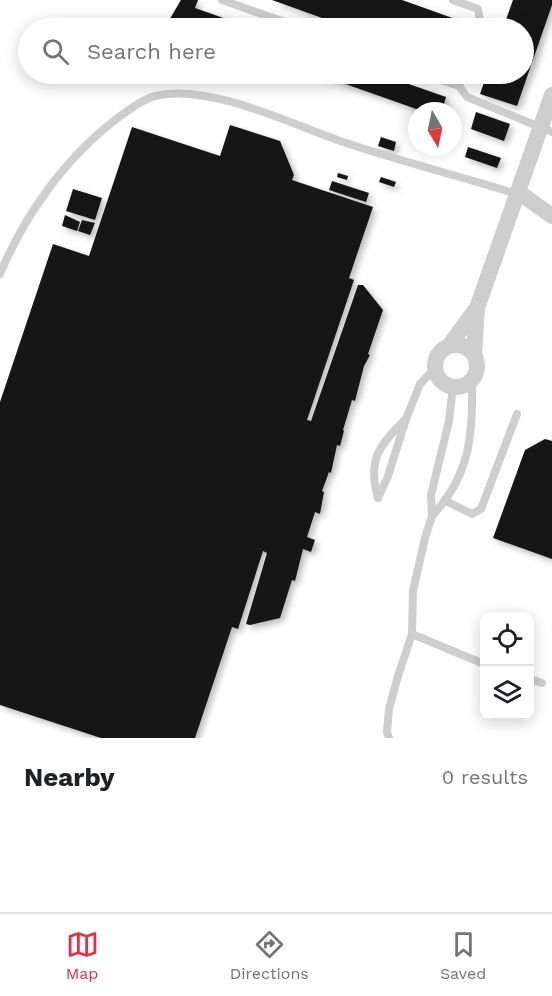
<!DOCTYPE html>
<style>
body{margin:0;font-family:"Work Sans",sans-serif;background:#f2f2f2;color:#202124}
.controls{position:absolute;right:18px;bottom:18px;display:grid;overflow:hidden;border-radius:12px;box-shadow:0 3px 15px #0003}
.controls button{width:54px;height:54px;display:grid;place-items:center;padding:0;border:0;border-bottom:2px solid #e0e0e0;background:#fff;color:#202124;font:30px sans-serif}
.compass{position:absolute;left:408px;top:102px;width:54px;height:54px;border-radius:50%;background:#fff;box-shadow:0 3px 15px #0003;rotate:171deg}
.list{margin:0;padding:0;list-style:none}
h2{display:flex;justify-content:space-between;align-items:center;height:78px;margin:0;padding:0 24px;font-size:26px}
h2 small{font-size:20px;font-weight:400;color:#757577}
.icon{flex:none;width:33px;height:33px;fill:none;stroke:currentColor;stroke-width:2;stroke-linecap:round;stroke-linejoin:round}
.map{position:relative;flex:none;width:552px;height:738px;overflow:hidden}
.search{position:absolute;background:#fff;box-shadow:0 3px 15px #0003;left:18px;right:18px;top:18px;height:66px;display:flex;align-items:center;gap:15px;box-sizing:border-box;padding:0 21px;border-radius:33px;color:#757577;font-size:22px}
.sheet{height:174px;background:#fff}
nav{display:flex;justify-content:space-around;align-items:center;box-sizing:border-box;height:84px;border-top:2px solid #e0e0e0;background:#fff;font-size:16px;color:#757577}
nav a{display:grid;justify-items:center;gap:3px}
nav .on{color:#f12a44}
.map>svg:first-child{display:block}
.building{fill:#181818;filter:url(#shadow)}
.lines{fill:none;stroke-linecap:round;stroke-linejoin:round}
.lane{stroke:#cecece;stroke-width:8}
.street{stroke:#cecece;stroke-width:16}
</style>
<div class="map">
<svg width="552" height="738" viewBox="0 0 552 738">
<defs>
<filter id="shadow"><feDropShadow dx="3.5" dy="3.5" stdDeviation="3" flood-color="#0004"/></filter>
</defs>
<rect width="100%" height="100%" fill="#fff"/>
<path class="building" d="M 181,0 L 198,0 L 195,8 L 252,28 L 188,28 L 168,22 Z
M 272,0 L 402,0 L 472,25 L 470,28 L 350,28 Z
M 513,0 L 552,0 L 552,5 L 517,106 L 480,94 L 487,74 L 524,74 L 524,28 L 503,28 Z
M 317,74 L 380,74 L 446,97 L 442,111 L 422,111 Z
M 476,112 L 510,124 L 504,141 L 471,129 Z
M 230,125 L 280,141 L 294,175 L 292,180 L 373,207 L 349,278 L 354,280 L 307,420 L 311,421 L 358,285 L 363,285 L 383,310 L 368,354 L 370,355 L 364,366 L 355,401 L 352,400 L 343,430 L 344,431 L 340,446 L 337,445 L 331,473 L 329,472 L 322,491 L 324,492 L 320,514 L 315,512 L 307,537 L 315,540 L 311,552 L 303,549 L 295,581 L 292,580 L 280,618 L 250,625 L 246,624 L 267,553 L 263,551 L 238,629 L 232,627 L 195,738 L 101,738 L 0,705 L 0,402 L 53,244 L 89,256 L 132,127 L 220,156 Z
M 381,137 L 396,142 L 394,151 L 378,146 Z
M 468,147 L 501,158 L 497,168 L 465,157 Z
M 338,173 L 348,176 L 347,180 L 337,177 Z
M 381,177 L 396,182 L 394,187 L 379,182 Z
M 332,181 L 369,193 L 366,202 L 329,190 Z
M 73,189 L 102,198 L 95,220 L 66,211 Z
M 65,215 L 80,222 L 77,231 L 62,226 Z
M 82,220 L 95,223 L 90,235 L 78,231 Z
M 545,439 L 552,441 L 552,559 L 493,538 L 525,450 Z"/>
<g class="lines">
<path class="lane" d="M 222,0 L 302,28
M 453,0 L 478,9 L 480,20 L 479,28
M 422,74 L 459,86 L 467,97 L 552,132
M 459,86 L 463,74
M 0,274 C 26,212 68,154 123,114 C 133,107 143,99 155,96 C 209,83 291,124 343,142 C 400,161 459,176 517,194
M 378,498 L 388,476 L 406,419 L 420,384 L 435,368
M 378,498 C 367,460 379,445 406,419
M 446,501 L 472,514 L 481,509 L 517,414
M 432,516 C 471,474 473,434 472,380
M 412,634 L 484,664
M 530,679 L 542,683
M 389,738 L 387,732 L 389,709 L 398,676 L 412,634 L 413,591 L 425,538 L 432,516 L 431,495 L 449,421 L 453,386"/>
<path class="street" d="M 517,194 L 524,196 L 552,216
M435 366a21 21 0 1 1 42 0a21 21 0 1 1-42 0Z
M 449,346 L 476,309
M 474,354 L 477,308 L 552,95"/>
</g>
</svg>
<div class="controls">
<button><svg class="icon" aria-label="locate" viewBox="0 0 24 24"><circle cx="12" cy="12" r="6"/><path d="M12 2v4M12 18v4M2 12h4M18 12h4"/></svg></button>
<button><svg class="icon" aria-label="layers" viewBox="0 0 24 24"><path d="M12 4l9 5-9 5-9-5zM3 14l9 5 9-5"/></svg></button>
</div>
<svg class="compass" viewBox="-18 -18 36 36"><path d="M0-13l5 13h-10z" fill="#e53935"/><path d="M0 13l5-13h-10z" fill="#757577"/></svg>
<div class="search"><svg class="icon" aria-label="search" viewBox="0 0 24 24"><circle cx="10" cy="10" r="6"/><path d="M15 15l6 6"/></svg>Search here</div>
</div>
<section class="sheet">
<h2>Nearby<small>0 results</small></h2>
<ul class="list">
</ul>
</section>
<nav>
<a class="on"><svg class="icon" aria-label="map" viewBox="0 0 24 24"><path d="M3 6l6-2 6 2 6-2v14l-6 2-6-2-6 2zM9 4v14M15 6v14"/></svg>Map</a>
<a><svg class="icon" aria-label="directions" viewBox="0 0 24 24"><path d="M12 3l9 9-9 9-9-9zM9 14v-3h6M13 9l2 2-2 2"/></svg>Directions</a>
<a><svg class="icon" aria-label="saved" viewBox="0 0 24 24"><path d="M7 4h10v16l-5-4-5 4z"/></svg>Saved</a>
</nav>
